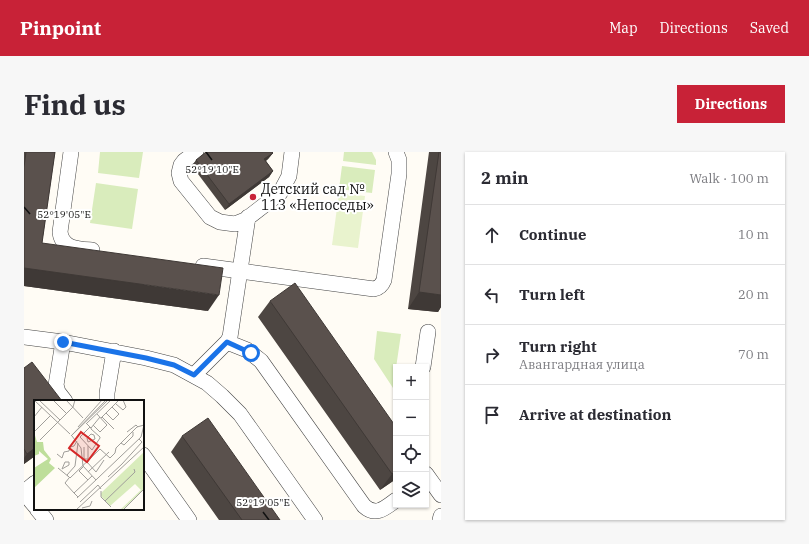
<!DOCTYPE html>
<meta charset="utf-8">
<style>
body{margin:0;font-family:"IBM Plex Serif",serif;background:#f7f7f7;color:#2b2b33}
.controls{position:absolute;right:12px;bottom:12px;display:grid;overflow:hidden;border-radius:0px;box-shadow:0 1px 3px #0004}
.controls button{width:36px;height:36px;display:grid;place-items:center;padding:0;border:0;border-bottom:1px solid #e1e1e2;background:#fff;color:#2b2b33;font:20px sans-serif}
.stop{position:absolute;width:12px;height:12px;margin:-9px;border:3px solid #1a73e8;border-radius:50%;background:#fff}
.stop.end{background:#1a73e8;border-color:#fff;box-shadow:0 1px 4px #0008}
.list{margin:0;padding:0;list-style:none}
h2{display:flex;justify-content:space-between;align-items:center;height:52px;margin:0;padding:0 16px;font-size:17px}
h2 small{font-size:13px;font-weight:400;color:#7c7c81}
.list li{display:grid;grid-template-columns:26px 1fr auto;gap:12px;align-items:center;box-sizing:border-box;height:60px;padding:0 16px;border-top:1px solid #e1e1e2}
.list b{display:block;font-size:15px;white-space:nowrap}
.list p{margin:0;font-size:13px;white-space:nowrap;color:#7c7c81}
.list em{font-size:13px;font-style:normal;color:#7c7c81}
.icon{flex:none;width:22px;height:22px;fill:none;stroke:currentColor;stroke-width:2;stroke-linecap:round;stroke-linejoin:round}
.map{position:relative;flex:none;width:417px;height:368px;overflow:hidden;border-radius:0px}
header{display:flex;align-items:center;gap:24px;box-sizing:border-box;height:56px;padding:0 20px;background:#c82237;color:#fff}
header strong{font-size:19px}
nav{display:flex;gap:22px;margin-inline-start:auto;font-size:14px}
.intro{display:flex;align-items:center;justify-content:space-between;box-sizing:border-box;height:96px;padding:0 24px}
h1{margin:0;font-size:28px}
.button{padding:10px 18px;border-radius:0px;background:#c82237;color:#fff;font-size:14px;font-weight:700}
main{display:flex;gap:24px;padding:0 24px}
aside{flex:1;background:#fff;border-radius:0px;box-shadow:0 1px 3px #0004}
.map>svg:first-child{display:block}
.green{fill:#d9ecbc}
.pitch{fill:#e9f3ce}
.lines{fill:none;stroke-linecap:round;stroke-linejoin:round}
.minor-casing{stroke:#444;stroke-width:16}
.minor{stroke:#fff;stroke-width:15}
.wall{fill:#4d4642}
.shaded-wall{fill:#3f3936}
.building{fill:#5a514d;stroke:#3f3936}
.route{stroke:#1a73e8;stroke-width:5}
.ticks{fill:none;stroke:#111;stroke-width:1.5}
.poi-dot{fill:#c82237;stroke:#fff;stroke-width:1.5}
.labels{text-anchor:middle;stroke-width:4;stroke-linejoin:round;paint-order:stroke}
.poi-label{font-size:14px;fill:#111;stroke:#fff;text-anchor:start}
.inset-road{fill:none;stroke:#a09e9a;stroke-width:1}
.view{fill:#d62828;fill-opacity:0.15;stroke:#d62828;stroke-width:2}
.inset-edge{fill:none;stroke:#111;stroke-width:2}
.ticks-label{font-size:10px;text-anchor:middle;fill:#111;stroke:#fff;stroke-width:4;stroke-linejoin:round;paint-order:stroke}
</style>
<header>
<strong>Pinpoint</strong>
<nav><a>Map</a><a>Directions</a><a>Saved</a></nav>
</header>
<div class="intro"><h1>Find us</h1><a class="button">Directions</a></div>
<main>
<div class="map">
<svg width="417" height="368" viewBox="0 0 417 368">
<rect width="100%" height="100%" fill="#fffcf5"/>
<path class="green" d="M 76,0 L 119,0 L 115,26 L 74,21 Z
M 320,0 L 348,0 L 352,8 L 352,13 L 319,9 Z
M 318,14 L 351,18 L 348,41 L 315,37 Z
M 72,31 L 114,37 L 108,77 L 66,71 Z
M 353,179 L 377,182 L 369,236 L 350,207 Z"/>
<path class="pitch" d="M 315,41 L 341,44 L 334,96 L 308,93 Z"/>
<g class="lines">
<g class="minor-casing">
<path id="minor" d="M 47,0 L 36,80 C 38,97 54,97 68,98
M 172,0 L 160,9 L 157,13 L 155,21 L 157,29 L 186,65 L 196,70 L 211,72 L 221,68 L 256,41 L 265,24 L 268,0
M 179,114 L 350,137 C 355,136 358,133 360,128 L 375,22 L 375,8 L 372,0
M 0,185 L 39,190 L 122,206 L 150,213 L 183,231 L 198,244 L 216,262 L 291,368
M 39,190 L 32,233 L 34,240 L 41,249
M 203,190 L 223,198 L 237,209 L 340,354 C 352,365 361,356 372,348
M 399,215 L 404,180
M 170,223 L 203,190 L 206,185 L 224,65
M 83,249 L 83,241 L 90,199
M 119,303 L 165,368
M 402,322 L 417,343
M 0,340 L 11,331
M 0,341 L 11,354
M 13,357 L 22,368
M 416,368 L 417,364"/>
</g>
<use href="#minor" class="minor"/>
</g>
<path class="wall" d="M 0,0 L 31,0 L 18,91 L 184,159 L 0,134 Z
M 182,0 L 248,0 L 249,1 L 244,7 L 242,9 L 249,19 L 245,25 L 201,58 L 168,14 L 172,8 L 181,2 Z
M 405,0 L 417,0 L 417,155 L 414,160 L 384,157 Z
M 246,149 L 372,275 L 372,327 L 356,338 L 234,165 Z
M 0,216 L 11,249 L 11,304 L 0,312 Z
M 158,284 L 256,368 L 195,368 L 147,300 Z"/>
<path class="shaded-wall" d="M 249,1 L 244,7 L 236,13 L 240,7 Z
M 249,19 L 245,25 L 201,58 L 205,52 Z
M 0,116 L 195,143 L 184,159 L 0,134 Z
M 395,140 L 417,143 L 417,155 L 414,160 L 384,157 Z
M 11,296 L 11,304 L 0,312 L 0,306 L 3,302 Z
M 372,319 L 372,327 L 356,338 L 368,322 Z"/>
<path class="building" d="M 2,0 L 31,0 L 18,91 L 199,116 L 195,143 L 0,116 L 0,15 Z
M 182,0 L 248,0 L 249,1 L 240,7 L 249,19 L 205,52 L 172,8 Z
M 415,0 L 417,0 L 417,143 L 395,140 Z
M 271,131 L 372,275 L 372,319 L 368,322 L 246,149 Z
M 8,210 L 38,249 L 11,249 L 11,296 L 3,302 L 0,297 L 0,216 Z
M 184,266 L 256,368 L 218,368 L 158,284 Z"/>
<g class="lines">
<path class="route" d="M 39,190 L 122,206 L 150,213 L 170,223 L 203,190 L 227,201"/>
</g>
<path class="ticks" d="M 182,0 L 188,8M 0,55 L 6,62M 239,360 L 245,368"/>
<circle class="poi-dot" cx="229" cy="45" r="4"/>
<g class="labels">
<g class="poi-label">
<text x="237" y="42">Детский сад №<tspan x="237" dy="16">113 «Непоседы»</tspan></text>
</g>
</g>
<g transform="translate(10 248)">
<rect width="110" height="110" fill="#fffcf5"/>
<path d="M 110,52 L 110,89 L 88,110 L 86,110 L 107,90 L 101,84 L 76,106 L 67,96 L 67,93 Z" fill="#d9ecbc"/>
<path d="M 0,32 L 3,42 L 9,42 L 10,50 L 17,59 L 15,63 L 21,68 L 0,88 L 0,68 L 14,59 L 5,51 L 5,54 L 0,56 Z" fill="#bede9a"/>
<path class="inset-road" d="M 0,0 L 36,34M 5,0 L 26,20M 19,0 L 32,13M 32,0 L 49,18M 72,0 L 37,36 L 74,0M 82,4 L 89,10 L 92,7 L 89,0M 72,13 L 79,20 L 85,14 L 78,7M 0,17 L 8,7M 68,17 L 80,29M 67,18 L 85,0M 52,24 L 77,0M 53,24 L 57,28 L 57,29 L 66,37 L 66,38 L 58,50 L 46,37 L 56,27M 59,25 L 66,32 L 73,25 L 63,14M 44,27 L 68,0M 57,28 L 66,17M 1,31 L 17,15M 93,32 L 102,25 L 104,27M 57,34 L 60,35 L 61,39 L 54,42 L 53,38 ZM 38,36 L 47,48 L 49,66 L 62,80M 6,40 L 39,7 L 41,0M 44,43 L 41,66 L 33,75 L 36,78 L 66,49 L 76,58 L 81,53 L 82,48 L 103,27 L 110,25M 87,43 L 90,45 L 99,36 L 99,32M 50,47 L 50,59 L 54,59M 23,54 L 28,58 L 30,52 L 35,51 L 36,47 L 40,46 L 43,41M 54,60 L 54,46M 31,62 L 35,62 L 35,65 L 28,69 ZM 53,62 L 62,72 L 70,60M 88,64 L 108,42 L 105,39M 49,67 L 45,71 L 54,80M 24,68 L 35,77M 54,72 L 75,52M 74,77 L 88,64M 35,78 L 31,83 L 40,93M 67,91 L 67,97 L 77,107M 44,97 L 40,93 L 58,76M 43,98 L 107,37 L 110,25M 71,101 L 101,72 L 100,69M 46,102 L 64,85 L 67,89M 48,108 L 56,106 L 58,101M 42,110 L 110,47M 89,110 L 110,89"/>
<path class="view" d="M 47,32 L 65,46 L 53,62 L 35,48 Z"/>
<rect width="110" height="110" class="inset-edge"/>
</g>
<g class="ticks-label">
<text x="188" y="21">52°19'10"E</text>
<text x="40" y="66">52°19'05"E</text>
<text x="239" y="354">52°19'05"E</text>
</g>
</svg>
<div class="controls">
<button>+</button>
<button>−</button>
<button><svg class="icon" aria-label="locate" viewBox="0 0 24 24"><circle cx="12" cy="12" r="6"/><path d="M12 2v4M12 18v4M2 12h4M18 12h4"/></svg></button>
<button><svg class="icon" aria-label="layers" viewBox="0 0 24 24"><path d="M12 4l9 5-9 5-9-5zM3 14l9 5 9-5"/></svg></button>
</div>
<div class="stop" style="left:227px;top:201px"></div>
<div class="stop end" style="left:39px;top:190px"></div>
</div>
<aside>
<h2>2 min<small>Walk · 100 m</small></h2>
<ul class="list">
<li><svg class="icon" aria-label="ahead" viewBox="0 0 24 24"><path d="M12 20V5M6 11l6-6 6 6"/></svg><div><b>Continue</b></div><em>10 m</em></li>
<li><svg class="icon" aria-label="left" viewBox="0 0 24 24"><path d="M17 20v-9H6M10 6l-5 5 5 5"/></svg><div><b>Turn left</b></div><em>20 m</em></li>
<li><svg class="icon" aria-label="right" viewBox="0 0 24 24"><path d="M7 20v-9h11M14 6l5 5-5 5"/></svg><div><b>Turn right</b><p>Авангардная улица</p></div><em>70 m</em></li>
<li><svg class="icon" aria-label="arrive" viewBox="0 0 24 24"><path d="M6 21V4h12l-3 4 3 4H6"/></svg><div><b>Arrive at destination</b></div></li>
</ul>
</aside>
</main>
